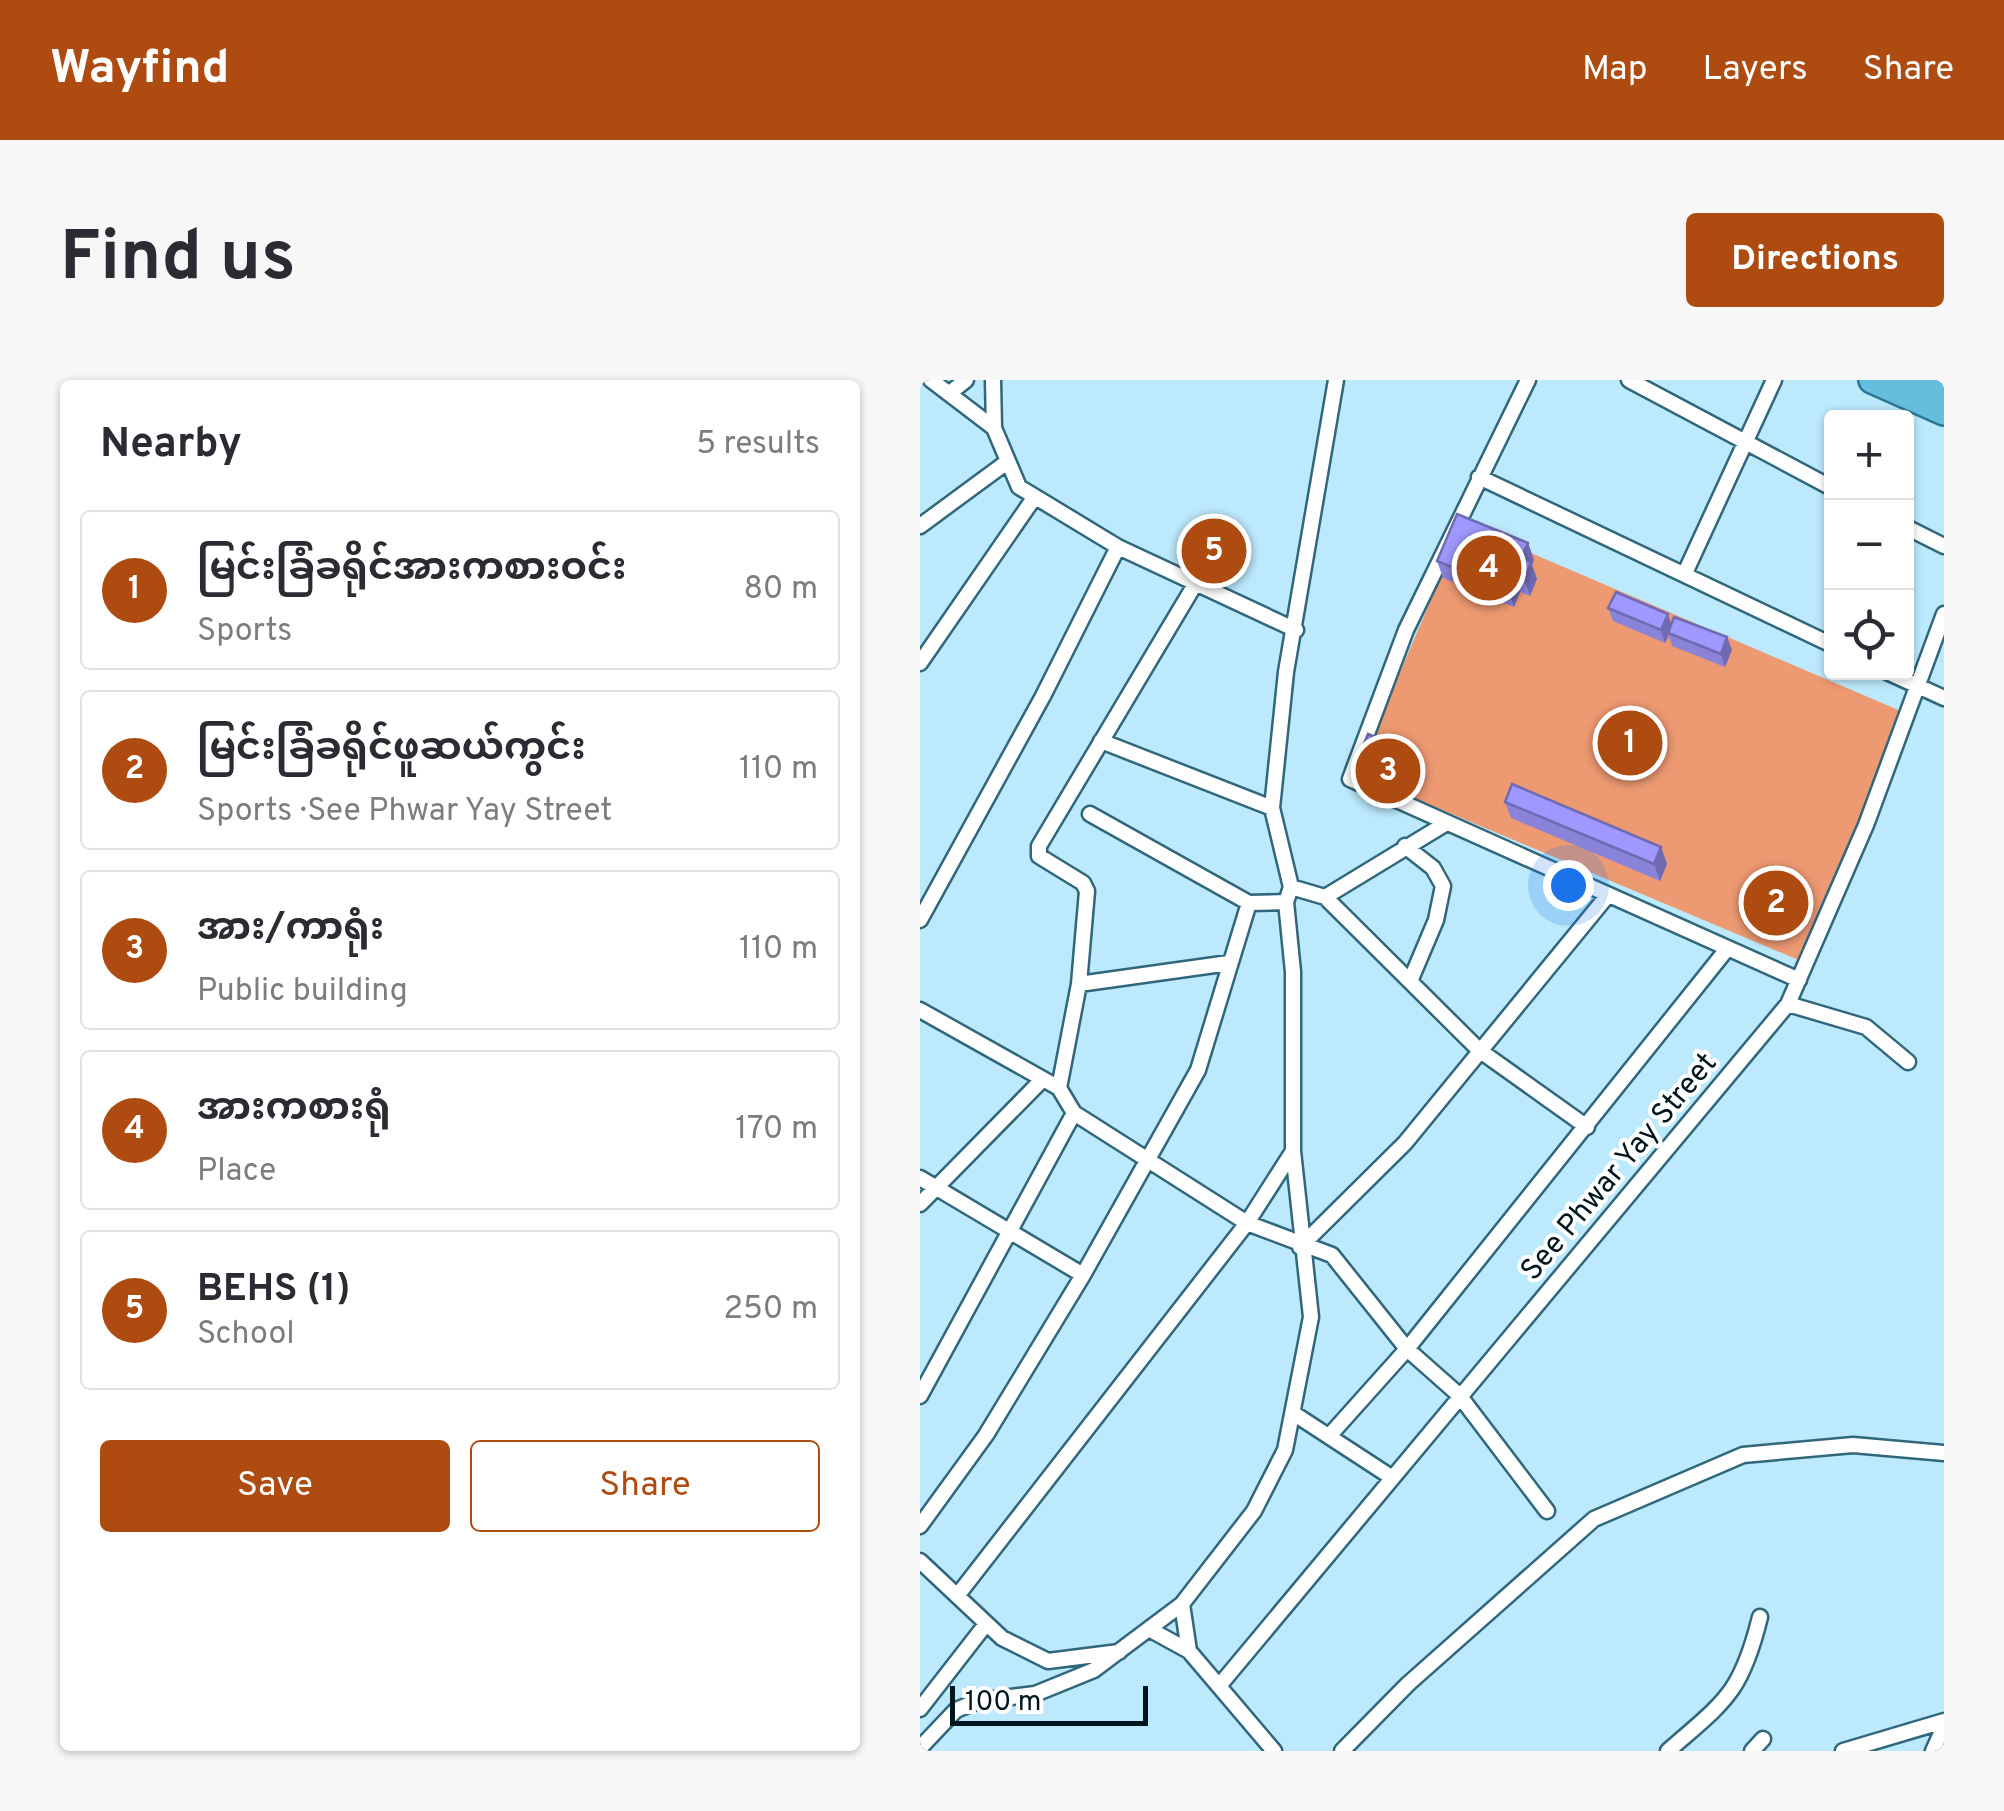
<!DOCTYPE html>
<meta charset="utf-8">
<style>
body{margin:0;font-family:Overpass,"Noto Sans Myanmar",sans-serif;background:#f7f7f7;color:#2b2b33}
.controls{position:absolute;right:30px;top:30px;display:grid;overflow:hidden;border-radius:10px;box-shadow:0 2px 8px #0004}
.controls button{width:90px;height:90px;display:grid;place-items:center;padding:0;border:0;border-bottom:2px solid #e1e1e2;background:#fff;color:#2b2b33;font:50px sans-serif}
.scale{position:absolute;left:30px;bottom:25px;width:198px;box-sizing:border-box;padding-left:10px;border:5px solid #01151e;border-top:0;font-size:28px;line-height:35px;white-space:nowrap;color:#01151e;-webkit-text-stroke:8px #fff;paint-order:stroke}
.you{position:absolute;left:648px;top:505px;width:35px;height:35px;margin:-25px;border:8px solid #fff;border-radius:50%;background:#1a73e8;box-shadow:0 0 0 15px #1a73e833}
.badge{display:grid;place-items:center;width:65px;height:65px;border-radius:50%;background:#ae4b11;color:#fff;font-size:32px;font-weight:700}
.pin{position:absolute;translate:-50% -50%;border:5px solid #fff;box-shadow:0 2px 10px #0006}
.list{margin:0;padding:0;list-style:none}
h2{display:flex;justify-content:space-between;align-items:center;height:130px;margin:0;padding:0 40px;font-size:42px}
h2 small{font-size:32px;font-weight:400;color:#7c7c81}
.list li{display:grid;grid-template-columns:65px 1fr auto;gap:30px;align-items:center;box-sizing:border-box;height:160px;margin:0 20px 20px;padding:0 20px;border:2px solid #e1e1e2;border-radius:10px}
.list b{display:block;font-size:38px;white-space:nowrap}
.list p{margin:0;font-size:32px;white-space:nowrap;color:#7c7c81}
.list em{font-size:32px;font-style:normal;color:#7c7c81}
.actions{display:flex;gap:20px;padding:30px 40px}
.actions a{flex:1;padding:22px 0;border:2px solid #ae4b11;border-radius:10px;text-align:center;font-size:35px;color:#ae4b11}
.actions .main{background:#ae4b11;color:#fff}
.icon{flex:none;width:55px;height:55px;fill:none;stroke:currentColor;stroke-width:2;stroke-linecap:round;stroke-linejoin:round}
.map{position:relative;flex:none;width:1024px;height:1371px;overflow:hidden;border-radius:10px}
header{display:flex;align-items:center;gap:60px;box-sizing:border-box;height:140px;padding:0 50px;background:#ae4b11;color:#fff}
header strong{font-size:48px}
nav{display:flex;gap:55px;margin-inline-start:auto;font-size:35px}
.intro{display:flex;align-items:center;justify-content:space-between;box-sizing:border-box;height:240px;padding:0 60px}
h1{margin:0;font-size:70px}
.button{padding:25px 45px;border-radius:10px;background:#ae4b11;color:#fff;font-size:35px;font-weight:700}
main{display:flex;gap:60px;padding:0 60px}
aside{flex:1;background:#fff;border-radius:10px;box-shadow:0 2px 8px #0004}
.map>svg:first-child{display:block}
.green{fill:#ed9972}
.lines{fill:none;stroke-linecap:round;stroke-linejoin:round}
.minor-casing{stroke:#30677c;stroke-width:19}
.trunk-casing{stroke:#297895;stroke-width:30}
.minor{stroke:#fff;stroke-width:14}
.trunk{stroke:#66bede;stroke-width:25}
.wall{fill:#8983da}
.shaded-wall{fill:#6f6ab2}
.building{fill:#9f98fe;stroke:#6f6ab2;stroke-width:2.5}
.labels{text-anchor:middle;stroke-width:8;stroke-linejoin:round;paint-order:stroke}
.street-label{font-size:30px;fill:#01151e;stroke:#fff}
</style>
<header>
<strong>Wayfind</strong>
<nav><a>Map</a><a>Layers</a><a>Share</a></nav>
</header>
<div class="intro"><h1>Find us</h1><a class="button">Directions</a></div>
<main>
<aside>
<h2>Nearby<small>5 results</small></h2>
<ul class="list">
<li><span class="badge">1</span><div><b>မြင်းခြံခရိုင်အားကစားဝင်း</b><p>Sports</p></div><em>80 m</em></li>
<li><span class="badge">2</span><div><b>မြင်းခြံခရိုင်ဖူဆယ်ကွင်း</b><p>Sports · See Phwar Yay Street</p></div><em>110 m</em></li>
<li><span class="badge">3</span><div><b>အား/ကာရုံး</b><p>Public building</p></div><em>110 m</em></li>
<li><span class="badge">4</span><div><b>အားကစားရုံ</b><p>Place</p></div><em>170 m</em></li>
<li><span class="badge">5</span><div><b>BEHS (1)</b><p>School</p></div><em>250 m</em></li>
</ul>
<div class="actions"><a class="main">Save</a><a>Share</a></div>
</aside>
<div class="map">
<svg width="1024" height="1371" viewBox="0 0 1024 1371">
<rect width="100%" height="100%" fill="#bce9fc"/>
<path class="green" d="M 543,144 L 983,332 L 881,581 L 437,394 Z"/>
<g class="lines">
<g class="minor-casing">
<path id="minor" d="M 11,0 L 74,48
M 73,0 L 74,48 L 99,107 L 198,167 L 376,250
M 608,0 L 486,250 L 430,399 L 879,600
M 709,0 L 912,108
M 31,12 L 46,0
M 559,97 L 912,265
M 0,146 L 87,82
M 986,147 L 1024,166
M 765,193 L 854,0
M 0,283 L 114,118
M 967,292 L 1024,318
M 181,361 L 352,428
M 170,434 L 329,523 L 366,522
M 485,466 L 513,488 L 523,506 L 516,540 L 491,599
M 371,507 L 405,517 L 559,670 L 667,747
M 405,517 L 525,444
M 0,540 L 123,316 L 198,167
M 159,604 L 309,583
M 868,624 L 946,647 L 988,682
M 0,630 L 139,708 L 154,733 L 327,843 L 412,875 L 487,969 L 539,1015 L 627,1131
M 139,708 L 159,604 L 167,511 L 163,503 L 119,476 L 119,466 L 277,201
M 0,798 L 163,895
M 0,824 L 121,701
M 380,867 L 485,763 L 688,515
M 0,1016 L 154,733
M 373,1033 L 471,1097
M 410,1055 L 487,969 L 807,569
M 0,1146 L 66,1055 L 163,895 L 278,690 L 329,523
M 0,1181 L 82,1258 L 128,1281 L 199,1272
M 37,1216 L 327,843 L 373,771
M 262,1224 L 269,1271 L 354,1371
M 229,1249 L 269,1271
M 299,1306 L 868,624 L 946,445 L 1024,234
M 0,1329 L 66,1244
M 0,1368 L 36,1330 L 58,1321 L 115,1314 L 174,1290 L 262,1224 L 334,1131 L 365,1070 L 391,937 L 373,771 L 373,592 L 366,522 L 371,507 L 352,428 L 366,292 L 416,0
M 422,1371 L 488,1304 L 674,1139 L 823,1075 L 933,1065 L 1024,1073
M 748,1371 C 805,1321 821,1314 840,1237
M 832,1371 L 843,1359
M 923,1371 L 1024,1341
M 1013,1371 L 1024,1347"/>
</g>
<g class="trunk-casing">
<path id="trunk" d="M 952,0 L 1024,32
M 990,0 L 1024,11"/>
</g>
<use href="#minor" class="minor"/>
<use href="#trunk" class="trunk"/>
</g>
<path class="wall" d="M 608,163 L 614,180 L 612,185 L 617,199 L 610,216 L 600,212 L 594,227 L 523,198 L 517,181 Z
M 688,228 L 751,244 L 812,270 L 805,287 L 752,266 L 749,256 L 745,263 L 693,241 Z
M 480,368 L 484,380 L 473,407 L 465,404 L 461,393 L 445,386 L 440,374 Z
M 585,422 L 741,467 L 747,484 L 740,501 L 591,438 Z"/>
<path class="shaded-wall" d="M 608,163 L 614,180 L 612,185 L 617,199 L 610,216 L 604,199 L 601,178 Z
M 594,195 L 600,212 L 594,227 L 588,210 Z
M 748,234 L 752,247 L 745,263 L 741,250 Z
M 807,257 L 812,270 L 805,287 L 801,274 Z
M 480,368 L 484,380 L 473,407 L 468,394 Z
M 741,467 L 747,484 L 740,501 L 734,484 Z"/>
<path class="building" d="M 537,134 L 608,163 L 601,178 L 611,182 L 604,199 L 594,195 L 588,210 L 517,181 Z
M 696,212 L 748,234 L 741,250 L 688,228 Z
M 754,237 L 807,257 L 801,274 L 748,253 Z
M 448,354 L 480,368 L 468,394 L 460,391 L 463,383 L 440,374 Z
M 592,404 L 741,467 L 734,484 L 585,422 Z"/>
<g class="labels">
<g class="street-label">
<text transform="translate(698 786) rotate(-50)" y="10">See Phwar Yay Street</text>
</g>
</g>
</svg>
<div class="controls">
<button>+</button>
<button>−</button>
<button><svg class="icon" aria-label="locate" viewBox="0 0 24 24"><circle cx="12" cy="12" r="6"/><path d="M12 2v4M12 18v4M2 12h4M18 12h4"/></svg></button>
</div>
<div class="scale">100 m</div>
<div class="you"></div>
<div class="pin badge" style="left:710px;top:363px">1</div>
<div class="pin badge" style="left:856px;top:523px">2</div>
<div class="pin badge" style="left:468px;top:391px">3</div>
<div class="pin badge" style="left:569px;top:188px">4</div>
<div class="pin badge" style="left:294px;top:171px">5</div>
</div>
</main>
